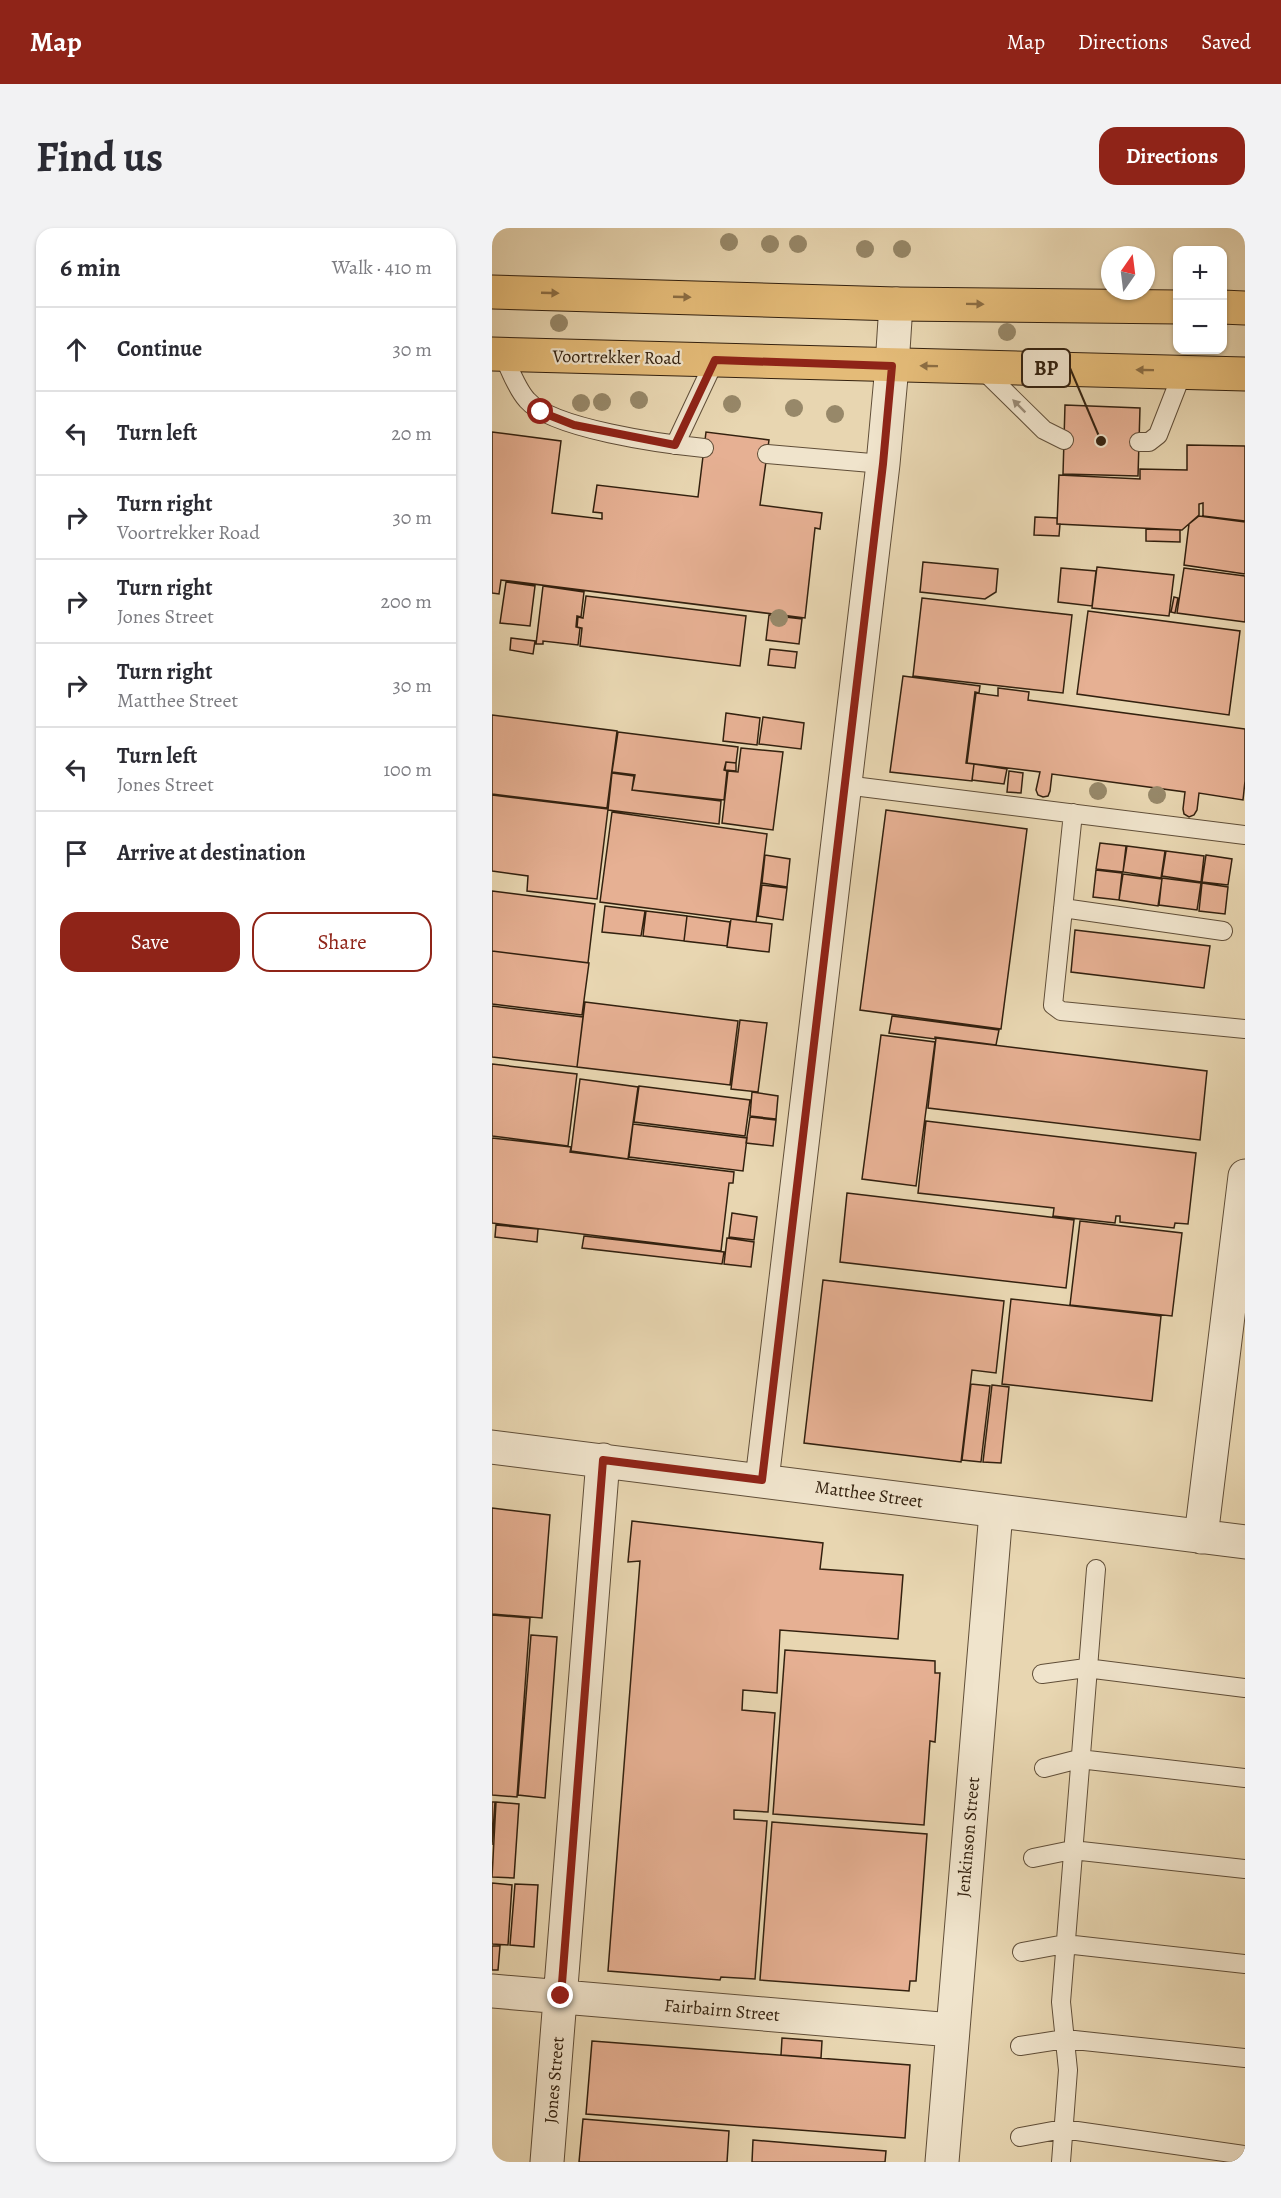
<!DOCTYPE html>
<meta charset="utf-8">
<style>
body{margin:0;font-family:Alegreya,serif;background:#f2f2f3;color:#2b2b33}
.controls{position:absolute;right:18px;top:18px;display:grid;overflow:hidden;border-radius:12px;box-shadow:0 2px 4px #0004}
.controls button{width:54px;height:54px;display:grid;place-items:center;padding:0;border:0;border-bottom:2px solid #e1e1e2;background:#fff;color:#2b2b33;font:30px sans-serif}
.compass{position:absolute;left:609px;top:18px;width:54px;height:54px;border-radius:50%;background:#fff;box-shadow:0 2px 4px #0004;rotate:14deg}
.stop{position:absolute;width:18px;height:18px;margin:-14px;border:4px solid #8f2418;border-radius:50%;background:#fff}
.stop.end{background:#8f2418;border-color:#fff;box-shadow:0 2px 6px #0008}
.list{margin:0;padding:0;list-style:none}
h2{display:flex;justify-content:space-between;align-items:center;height:78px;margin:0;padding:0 24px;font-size:26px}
h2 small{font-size:20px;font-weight:400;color:#7c7c81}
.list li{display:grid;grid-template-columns:39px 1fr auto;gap:18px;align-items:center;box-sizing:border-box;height:84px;padding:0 24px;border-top:2px solid #e1e1e2}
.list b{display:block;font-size:22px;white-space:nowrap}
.list p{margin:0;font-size:20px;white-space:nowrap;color:#7c7c81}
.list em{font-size:20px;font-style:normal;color:#7c7c81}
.actions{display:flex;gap:12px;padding:18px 24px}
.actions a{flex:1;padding:14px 0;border:2px solid #8f2418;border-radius:18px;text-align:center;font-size:21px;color:#8f2418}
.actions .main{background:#8f2418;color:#fff}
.icon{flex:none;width:33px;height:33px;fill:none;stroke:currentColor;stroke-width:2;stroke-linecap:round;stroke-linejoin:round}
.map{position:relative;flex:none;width:753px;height:1934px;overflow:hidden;border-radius:18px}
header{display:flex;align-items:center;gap:36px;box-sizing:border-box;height:84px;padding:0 30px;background:#8f2418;color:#fff}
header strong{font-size:28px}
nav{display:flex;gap:33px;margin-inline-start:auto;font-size:21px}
.intro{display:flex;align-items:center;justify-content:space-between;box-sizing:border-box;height:144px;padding:0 36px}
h1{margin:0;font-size:42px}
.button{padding:15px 27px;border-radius:18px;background:#8f2418;color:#fff;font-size:21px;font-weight:700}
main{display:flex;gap:36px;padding:0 36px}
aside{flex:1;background:#fff;border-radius:18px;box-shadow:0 2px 4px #0004}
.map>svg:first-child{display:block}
.building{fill:#e6b093;stroke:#33210f;stroke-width:1.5}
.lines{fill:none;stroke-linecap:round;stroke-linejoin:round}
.lane-casing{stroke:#604e38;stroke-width:20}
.street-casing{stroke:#604e38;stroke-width:35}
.primary-casing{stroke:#33210f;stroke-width:35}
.lane{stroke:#f0e4cc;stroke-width:18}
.street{stroke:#f0e4cc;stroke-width:33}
.primary{stroke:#e4bb78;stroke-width:33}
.tree{fill:#978869}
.oneway{fill:#8c6e44}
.oneway2{fill:#9b8c77}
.route{stroke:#8f2418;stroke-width:8}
.labels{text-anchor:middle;stroke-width:4.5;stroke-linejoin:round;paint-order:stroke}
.street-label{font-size:18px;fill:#33210f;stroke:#f0e4cc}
.leader{fill:none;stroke:#33210f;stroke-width:2}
.callout-dot{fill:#33210f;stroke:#f0e4cc;stroke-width:2}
.callout{fill:#f0e4cc;stroke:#33210f;stroke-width:2}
.callout-label{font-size:20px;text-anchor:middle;font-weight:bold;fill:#33210f}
</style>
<header>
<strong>Map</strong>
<nav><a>Map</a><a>Directions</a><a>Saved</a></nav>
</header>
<div class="intro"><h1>Find us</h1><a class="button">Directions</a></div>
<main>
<aside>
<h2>6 min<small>Walk · 410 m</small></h2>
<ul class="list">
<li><svg class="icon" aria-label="ahead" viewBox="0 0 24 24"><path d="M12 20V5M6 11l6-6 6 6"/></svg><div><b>Continue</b></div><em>30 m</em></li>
<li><svg class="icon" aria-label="left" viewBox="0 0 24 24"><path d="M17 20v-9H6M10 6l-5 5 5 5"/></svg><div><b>Turn left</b></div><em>20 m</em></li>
<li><svg class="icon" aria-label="right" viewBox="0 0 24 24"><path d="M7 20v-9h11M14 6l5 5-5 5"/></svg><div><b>Turn right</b><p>Voortrekker Road</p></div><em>30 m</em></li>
<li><svg class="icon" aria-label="right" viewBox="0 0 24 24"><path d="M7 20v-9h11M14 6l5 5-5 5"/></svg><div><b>Turn right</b><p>Jones Street</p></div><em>200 m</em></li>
<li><svg class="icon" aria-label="right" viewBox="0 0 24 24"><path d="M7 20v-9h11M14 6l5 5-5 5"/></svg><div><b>Turn right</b><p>Matthee Street</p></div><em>30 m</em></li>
<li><svg class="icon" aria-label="left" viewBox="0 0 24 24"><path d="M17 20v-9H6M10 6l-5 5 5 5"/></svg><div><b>Turn left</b><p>Jones Street</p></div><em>100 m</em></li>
<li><svg class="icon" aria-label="arrive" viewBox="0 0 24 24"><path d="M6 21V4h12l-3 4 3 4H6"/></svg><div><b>Arrive at destination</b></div></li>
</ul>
<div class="actions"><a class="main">Save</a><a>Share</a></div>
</aside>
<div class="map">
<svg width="753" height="1934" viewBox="0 0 753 1934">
<rect width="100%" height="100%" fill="#e8d6b1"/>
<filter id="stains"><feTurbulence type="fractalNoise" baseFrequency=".00333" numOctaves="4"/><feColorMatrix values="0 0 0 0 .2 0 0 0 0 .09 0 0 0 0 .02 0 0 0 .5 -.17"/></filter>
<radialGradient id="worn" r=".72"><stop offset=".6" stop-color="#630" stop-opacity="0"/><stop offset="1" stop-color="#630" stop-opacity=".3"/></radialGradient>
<path class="building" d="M 573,177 L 648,180 L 646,248 L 571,246 Z
M 0,204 L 69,213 L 60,285 L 110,291 L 110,285 L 101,284 L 105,257 L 206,269 L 214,204 L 277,212 L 268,277 L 330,285 L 328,301 L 323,300 L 313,390 L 9,352 L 7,366 L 0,365 Z
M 695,217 L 753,218 L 753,293 L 711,288 L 711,275 L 707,276 L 707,287 L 690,302 L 565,296 L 567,247 L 648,251 L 648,241 L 695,242 Z
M 707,288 L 753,294 L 753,346 L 692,337 L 697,296 Z
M 543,289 L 565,290 L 565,296 L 568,296 L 567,308 L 542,307 Z
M 654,301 L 688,302 L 688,314 L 654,313 Z
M 431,334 L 506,341 L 504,364 L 493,371 L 428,364 Z
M 605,339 L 682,347 L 677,388 L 600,380 Z
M 569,340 L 604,343 L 600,378 L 566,374 Z
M 692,340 L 753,348 L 753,394 L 685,385 Z
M 14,354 L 43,358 L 38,398 L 8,395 Z
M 51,358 L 92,364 L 89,389 L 85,388 L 84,399 L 88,400 L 86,417 L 51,413 L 51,416 L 44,416 Z
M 94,368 L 254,388 L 248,438 L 88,418 L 90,400 L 85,399 L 86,389 L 91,390 Z
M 682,369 L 686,370 L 683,385 L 679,384 Z
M 430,370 L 580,387 L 571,465 L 421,448 Z
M 596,383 L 748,403 L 737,487 L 585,466 Z
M 277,387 L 310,391 L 307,416 L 274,412 Z
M 19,410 L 43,413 L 41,426 L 18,422 Z
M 278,421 L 305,424 L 303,440 L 276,437 Z
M 411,448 L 488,458 L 487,465 L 483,464 L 474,535 L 482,536 L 480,553 L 398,544 Z
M 506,460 L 537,464 L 536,472 L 753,501 L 753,553 L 751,572 L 707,565 L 705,582 L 702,587 L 697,589 L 692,586 L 691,581 L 693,564 L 560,546 L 558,563 L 556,568 L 551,569 L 546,567 L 544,562 L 548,544 L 475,535 L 484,465 L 506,468 Z
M 234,485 L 268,490 L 265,517 L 231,513 Z
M 0,487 L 125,503 L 115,580 L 0,566 Z
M 271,489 L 312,495 L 309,521 L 267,516 Z
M 126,504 L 246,519 L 244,535 L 234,534 L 232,542 L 235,543 L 232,572 L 140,562 L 143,547 L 120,544 Z
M 249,520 L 291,524 L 281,602 L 230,595 L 236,543 L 246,544 Z
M 234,534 L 244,535 L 244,543 L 233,542 Z
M 482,536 L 515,541 L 512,556 L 480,552 Z
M 517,543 L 531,545 L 529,565 L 515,564 Z
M 120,545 L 142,548 L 140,562 L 229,573 L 227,596 L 116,582 Z
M 0,567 L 116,581 L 105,671 L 35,663 L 36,648 L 0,643 Z
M 394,582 L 535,601 L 509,801 L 368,782 Z
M 120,584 L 275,606 L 264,694 L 108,674 Z
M 608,615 L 634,618 L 631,644 L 604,641 Z
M 635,618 L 673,623 L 669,650 L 631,644 Z
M 674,623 L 712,628 L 709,654 L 670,648 Z
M 273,627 L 298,631 L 295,659 L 270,655 Z
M 714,627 L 740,631 L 736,657 L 710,654 Z
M 604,642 L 630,645 L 627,672 L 601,669 Z
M 631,646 L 670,651 L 666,678 L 627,672 Z
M 670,650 L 709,655 L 705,682 L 667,677 Z
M 710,655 L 736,659 L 733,686 L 707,683 Z
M 270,657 L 295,660 L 291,692 L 266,688 Z
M 0,663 L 103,676 L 96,735 L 0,723 Z
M 113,678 L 153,683 L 149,708 L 110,704 Z
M 154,683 L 195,688 L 192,713 L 151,708 Z
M 195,688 L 238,694 L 235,718 L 192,713 Z
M 239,691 L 280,696 L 277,724 L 235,719 Z
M 583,702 L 718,718 L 712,760 L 579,744 Z
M 0,723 L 97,735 L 90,787 L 0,776 Z
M 93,774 L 246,793 L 238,857 L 85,839 Z
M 0,778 L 91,789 L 85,839 L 0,829 Z
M 400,788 L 507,802 L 504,817 L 443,809 L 443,811 L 397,805 Z
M 248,792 L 275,795 L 266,864 L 239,861 Z
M 389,807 L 443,814 L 424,958 L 370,951 Z
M 444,810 L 715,843 L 708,912 L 436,880 Z
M 0,836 L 85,846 L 76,918 L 0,908 Z
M 88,851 L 146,859 L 136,931 L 79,923 Z
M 147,858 L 258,872 L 253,908 L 142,894 Z
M 260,864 L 286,868 L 284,891 L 258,888 Z
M 258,889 L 284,892 L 281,918 L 254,915 Z
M 434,893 L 704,925 L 696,996 L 683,995 L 682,1000 L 628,994 L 628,988 L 624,988 L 623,995 L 561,988 L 562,980 L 426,965 Z
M 141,896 L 255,910 L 251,943 L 137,929 Z
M 0,910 L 79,919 L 78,924 L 242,944 L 241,955 L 237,955 L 229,1023 L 0,995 Z
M 355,965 L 582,992 L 574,1060 L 348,1034 Z
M 240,985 L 265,989 L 262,1012 L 237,1009 Z
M 588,993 L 690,1005 L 680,1088 L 578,1077 Z
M 4,997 L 46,1001 L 45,1014 L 3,1009 Z
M 92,1008 L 232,1024 L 230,1036 L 90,1020 Z
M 235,1010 L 262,1014 L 259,1039 L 232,1036 Z
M 331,1052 L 512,1073 L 504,1145 L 480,1142 L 469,1234 L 312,1215 Z
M 519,1071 L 669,1088 L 660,1173 L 510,1156 Z
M 479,1156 L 498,1158 L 489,1234 L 470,1232 Z
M 500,1157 L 517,1159 L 509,1235 L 491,1234 Z
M 0,1280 L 58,1287 L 50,1390 L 0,1386 Z
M 140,1293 L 331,1315 L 328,1341 L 411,1347 L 406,1411 L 288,1402 L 285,1465 L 251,1462 L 250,1482 L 283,1485 L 276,1584 L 242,1582 L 242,1591 L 275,1593 L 263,1751 L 229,1749 L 228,1752 L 116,1743 L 148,1333 L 136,1334 Z
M 0,1387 L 38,1390 L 25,1569 L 0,1567 Z
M 39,1407 L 65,1409 L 53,1570 L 26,1567 Z
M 293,1422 L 443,1433 L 443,1445 L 448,1445 L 443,1514 L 438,1513 L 432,1597 L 281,1586 Z
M 0,1574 L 3,1574 L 0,1617 Z
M 4,1574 L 27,1576 L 22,1650 L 0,1649 Z
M 280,1594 L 435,1606 L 424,1753 L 418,1753 L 417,1763 L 268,1752 Z
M 0,1655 L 20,1657 L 16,1717 L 0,1716 Z
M 23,1656 L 46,1657 L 42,1719 L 18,1717 Z
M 0,1718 L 8,1718 L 6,1742 L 0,1742 Z
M 290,1810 L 330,1813 L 329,1830 L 289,1827 Z
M 100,1813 L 418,1837 L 413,1910 L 94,1886 Z
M 91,1891 L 237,1903 L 235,1934 L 87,1934 Z
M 261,1912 L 394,1923 L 393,1934 L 260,1934 Z"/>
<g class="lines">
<g class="lane-casing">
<path id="lane" d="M 11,127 C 18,141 24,160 35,172 C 60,201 172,216 212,220
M 488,139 L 552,202 L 572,212
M 647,214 L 657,214 L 666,207 L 691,143
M 183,217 L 223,132
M 275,226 L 391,236
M 353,557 L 753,607
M 581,585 L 561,777 L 569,783 L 753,801
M 571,680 L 731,703
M 550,1446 L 594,1440 L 753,1460
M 552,1540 L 587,1531 L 753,1550
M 541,1630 L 580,1622 L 753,1641
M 530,1724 L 573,1716 L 753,1736
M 528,1818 L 573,1811 L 753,1830
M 528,1909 L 571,1901 L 753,1927
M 569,1934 L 576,1842 L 569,1774 L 604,1341"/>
</g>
<g class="street-casing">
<path id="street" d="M 0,1219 L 753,1314
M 270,1252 L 391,236 L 400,138 L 404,76
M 709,1309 L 753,948
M 0,1763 L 460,1802
M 55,1934 L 111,1232
M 450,1934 L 504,1284"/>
</g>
<g class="primary-casing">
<path id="primary" d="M 0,64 L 404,76 L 686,79
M 730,79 L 753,80
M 0,126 L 753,146"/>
</g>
<use href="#lane" class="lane"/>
<use href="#street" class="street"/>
<use href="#primary" class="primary"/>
</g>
<g class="tree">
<circle cx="237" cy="14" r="9"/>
<circle cx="278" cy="16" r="9"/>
<circle cx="306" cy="16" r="9"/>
<circle cx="373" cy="21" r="9"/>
<circle cx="410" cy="21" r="9"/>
<circle cx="67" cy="95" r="9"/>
<circle cx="515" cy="104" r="9"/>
<circle cx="147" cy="172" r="9"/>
<circle cx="110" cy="174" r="9"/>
<circle cx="89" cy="175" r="9"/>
<circle cx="240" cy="176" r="9"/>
<circle cx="302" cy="180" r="9"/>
<circle cx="343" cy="186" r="9"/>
<circle cx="287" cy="390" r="9"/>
<circle cx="606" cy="563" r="9"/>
<circle cx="665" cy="567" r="9"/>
</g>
<defs><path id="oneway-solid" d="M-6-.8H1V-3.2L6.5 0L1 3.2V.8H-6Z" transform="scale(1.5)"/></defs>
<g class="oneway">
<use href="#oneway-solid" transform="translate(58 65) rotate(2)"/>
<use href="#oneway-solid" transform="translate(190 69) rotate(2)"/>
<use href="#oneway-solid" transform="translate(483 76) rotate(1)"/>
<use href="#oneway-solid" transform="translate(437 138) rotate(-179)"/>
<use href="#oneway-solid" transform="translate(653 142) rotate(-179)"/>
</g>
<use class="oneway2" href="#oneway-solid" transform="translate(527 178) rotate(-135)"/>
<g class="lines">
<path class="route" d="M 49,184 L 82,197 L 183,217 L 223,132 L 400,138 L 391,236 L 270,1252 L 111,1232 L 69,1768"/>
</g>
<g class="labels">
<g class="street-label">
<text transform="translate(125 129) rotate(1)" y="6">Voortrekker Road</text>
<text transform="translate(377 1266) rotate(8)" y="6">Matthee Street</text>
<text transform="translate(476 1609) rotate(-85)" y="6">Jenkinson Street</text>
<text transform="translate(230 1782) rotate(5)" y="6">Fairbairn Street</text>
<text transform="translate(62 1852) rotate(-85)" y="6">Jones Street</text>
</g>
</g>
<path class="leader" d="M609 213L578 140"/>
<circle class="callout-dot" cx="609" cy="213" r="6"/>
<rect class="callout" x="530" y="121" width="48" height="38" rx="6"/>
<g class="callout-label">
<text x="554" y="147">BP</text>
</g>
<rect width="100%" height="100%" filter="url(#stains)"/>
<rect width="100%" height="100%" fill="url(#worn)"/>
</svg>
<div class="controls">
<button>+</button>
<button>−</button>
</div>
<svg class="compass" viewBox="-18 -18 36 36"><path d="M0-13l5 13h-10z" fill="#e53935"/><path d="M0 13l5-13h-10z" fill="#7c7c81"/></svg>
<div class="stop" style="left:49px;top:184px"></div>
<div class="stop end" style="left:69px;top:1768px"></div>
</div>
</main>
